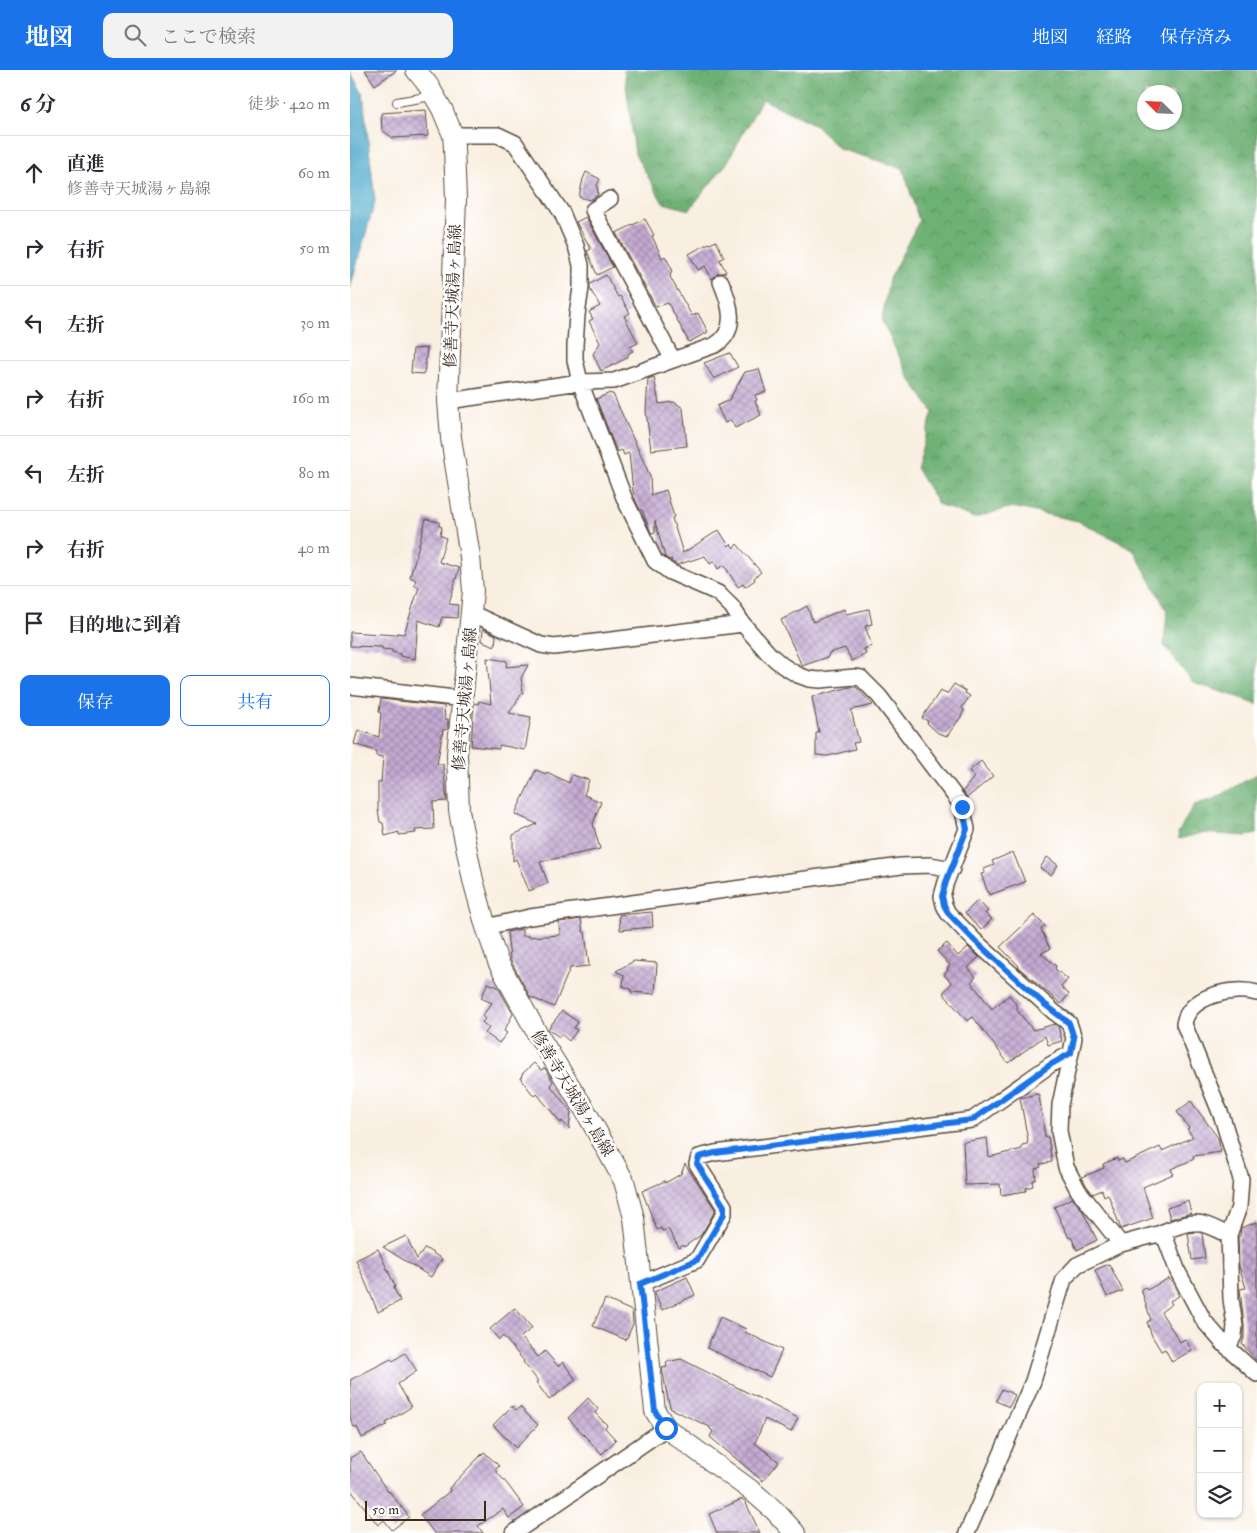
<!DOCTYPE html>
<html lang="ja">
<meta charset="utf-8">
<style>
body{margin:0;font-family:"IM FELL Double Pica","Noto Serif JP",serif;background:#f2f2f3;color:#2b2b33}
.controls{position:absolute;right:15px;bottom:15px;display:grid;overflow:hidden;border-radius:10px;box-shadow:0 1px 4px #0004}
.controls button{width:45px;height:45px;display:grid;place-items:center;padding:0;border:0;border-bottom:1px solid #e1e1e2;background:#fff;color:#2b2b33;font:25px sans-serif}
.compass{position:absolute;left:787px;top:15px;width:45px;height:45px;border-radius:50%;background:#fff;box-shadow:0 1px 4px #0004;rotate:294deg}
.scale{position:absolute;left:15px;bottom:12px;width:121px;box-sizing:border-box;padding-left:5px;border:2px solid #3b2a1e;border-top:0;font-size:14px;line-height:18px;white-space:nowrap;color:#3b2a1e;-webkit-text-stroke:4px #fff;paint-order:stroke}
.stop{position:absolute;width:15px;height:15px;margin:-11px;border:4px solid #1a73e8;border-radius:50%;background:#fff}
.stop.end{background:#1a73e8;border-color:#fff;box-shadow:0 1px 5px #0008}
.list{margin:0;padding:0;list-style:none}
h2{display:flex;justify-content:space-between;align-items:center;height:65px;margin:0;padding:0 20px;font-size:21px}
h2 small{font-size:16px;font-weight:400;color:#7c7c81}
.list li{display:grid;grid-template-columns:32px 1fr auto;gap:15px;align-items:center;box-sizing:border-box;height:75px;padding:0 20px;border-top:1px solid #e1e1e2}
.list b{display:block;font-size:19px;white-space:nowrap}
.list p{margin:0;font-size:16px;white-space:nowrap;color:#7c7c81}
.list em{font-size:16px;font-style:normal;color:#7c7c81}
.actions{display:flex;gap:10px;padding:15px 20px}
.actions a{flex:1;padding:11px 0;border:1px solid #1a73e8;border-radius:10px;text-align:center;font-size:18px;color:#1a73e8}
.actions .main{background:#1a73e8;color:#fff}
.icon{flex:none;width:28px;height:28px;fill:none;stroke:currentColor;stroke-width:2;stroke-linecap:round;stroke-linejoin:round}
.map{position:relative;flex:none;width:907px;height:1463px;overflow:hidden}
header{display:flex;align-items:center;gap:30px;box-sizing:border-box;height:70px;padding:0 25px;background:#1a73e8;color:#fff}
header strong{font-size:24px}
nav{display:flex;gap:28px;margin-inline-start:auto;font-size:18px}
.search{width:350px;height:45px;background:#f2f2f3;display:flex;align-items:center;gap:12px;box-sizing:border-box;padding:0 18px;border-radius:10px;color:#7c7c81;font-size:19px}
main{display:flex}
aside{flex:1;background:#fff}
.map>svg:first-child{display:block}
.forest{fill:url(#forest-crowns);stroke:#546e49;fill-rule:evenodd}
.water{fill:#4ca8ca;stroke:#446974}
.building{fill:url(#building-cross-hatch)}
.lines{fill:none;stroke-linecap:round;stroke-linejoin:round}
.service-casing{stroke:#58483b;stroke-width:10}
.minor-casing{stroke:#58483b;stroke-width:18}
.secondary-casing{stroke:#58483b;stroke-width:22}
.service{stroke:#fff;stroke-width:8}
.minor{stroke:#fff;stroke-width:15}
.secondary{stroke:#fff;stroke-width:20}
.route{stroke:#1a73e8;stroke-width:6}
.labels{text-anchor:middle;stroke-width:5;stroke-linejoin:round;paint-order:stroke}
.street-label{font-size:16px;fill:#3b2a1e;stroke:#fff}
</style>
<header>
<strong>地図</strong>
<div class="search"><svg class="icon" aria-label="search" viewBox="0 0 24 24"><circle cx="10" cy="10" r="6"/><path d="M15 15l6 6"/></svg>ここで検索</div>
<nav><a>地図</a><a>経路</a><a>保存済み</a></nav>
</header>
<main>
<aside>
<h2>6 分<small>徒歩 · 420 m</small></h2>
<ul class="list">
<li><svg class="icon" aria-label="ahead" viewBox="0 0 24 24"><path d="M12 20V5M6 11l6-6 6 6"/></svg><div><b>直進</b><p>修善寺天城湯ヶ島線</p></div><em>60 m</em></li>
<li><svg class="icon" aria-label="right" viewBox="0 0 24 24"><path d="M7 20v-9h11M14 6l5 5-5 5"/></svg><div><b>右折</b></div><em>50 m</em></li>
<li><svg class="icon" aria-label="left" viewBox="0 0 24 24"><path d="M17 20v-9H6M10 6l-5 5 5 5"/></svg><div><b>左折</b></div><em>30 m</em></li>
<li><svg class="icon" aria-label="right" viewBox="0 0 24 24"><path d="M7 20v-9h11M14 6l5 5-5 5"/></svg><div><b>右折</b></div><em>160 m</em></li>
<li><svg class="icon" aria-label="left" viewBox="0 0 24 24"><path d="M17 20v-9H6M10 6l-5 5 5 5"/></svg><div><b>左折</b></div><em>80 m</em></li>
<li><svg class="icon" aria-label="right" viewBox="0 0 24 24"><path d="M7 20v-9h11M14 6l5 5-5 5"/></svg><div><b>右折</b></div><em>40 m</em></li>
<li><svg class="icon" aria-label="arrive" viewBox="0 0 24 24"><path d="M6 21V4h12l-3 4 3 4H6"/></svg><div><b>目的地に到着</b></div></li>
</ul>
<div class="actions"><a class="main">保存</a><a>共有</a></div>
</aside>
<div class="map">
<svg width="907" height="1463" viewBox="0 0 907 1463">
<defs>
<pattern id="forest-crowns" width="20" height="18" patternUnits="userSpaceOnUse" patternTransform="scale(1.25)"><rect width="20" height="18" fill="#6eb174"/><path d="M2 6a3 3 0 1 1 6 0M12 15a3 3 0 1 1 6 0" fill="none" stroke="#5c905f"/></pattern>
<pattern id="building-cross-hatch" width="8" height="8" patternUnits="userSpaceOnUse" patternTransform="scale(1.25)"><rect width="8" height="8" fill="#c3a9d2"/><path d="M0 0l8 8M0 8l8-8" fill="none" stroke="#a08aaa"/></pattern>
</defs>
<rect width="100%" height="100%" fill="#fff"/>
<filter id="ink" filterUnits="userSpaceOnUse"><feTurbulence type="fractalNoise" baseFrequency=".02" numOctaves="2"/><feDisplacementMap in="SourceGraphic" scale="10" xChannelSelector="R" yChannelSelector="G"/><feConvolveMatrix kernelMatrix="1 2 1 2 8 2 1 2 1" color-interpolation-filters="sRGB"/></filter>
<filter id="wash" filterUnits="userSpaceOnUse"><feTurbulence type="fractalNoise" baseFrequency=".0096" numOctaves="4" result="noise"/><feDisplacementMap in="SourceGraphic" scale="20" xChannelSelector="R" yChannelSelector="G"/><feGaussianBlur stdDeviation="1.12" result="paint"/><feColorMatrix in="noise" values="0 0 0 0 0 0 0 0 0 0 0 0 0 0 0 0 0 1.4 0 .05"/><feComposite in="paint" operator="in"/></filter>
<g filter="url(#wash)">
<rect width="100%" height="100%" fill="#f9efe1"/>
<path class="forest" d="M 274,0 L 907,0 L 907,635 L 888,627 L 843,613 L 814,575 L 817,541 L 783,479 L 728,451 L 662,437 L 624,448 L 588,434 L 566,398 L 583,342 L 560,309 L 532,251 L 539,209 L 569,151 L 553,98 L 489,79 L 466,55 L 412,29 L 377,93 L 339,140 L 313,133 L 285,84 ZM 794,22 L 824,22 L 824,52 L 794,52 Z
M 907,704 L 907,764 L 896,766 L 852,763 L 829,769 L 828,763 L 844,735 L 866,728 Z"/>
<path class="water" d="M 0,1 L 13,24 L 25,131 L 0,219 Z"/>
<g id="blocks">
<path class="building" d="M 15,0 L 47,0 L 25,15 Z
M 76,40 L 78,66 L 43,68 L 32,60 L 31,43 Z
M 236,102 L 250,109 L 247,115 L 248,125 L 240,130 L 229,127 L 233,109 Z
M 236,147 L 263,197 L 247,205 L 238,183 L 237,181 L 241,179 L 226,152 Z
M 295,149 L 304,165 L 302,166 L 312,188 L 315,186 L 322,199 L 320,207 L 342,246 L 348,243 L 358,262 L 339,272 L 318,233 L 306,237 L 266,163 Z
M 366,171 L 374,187 L 370,190 L 376,202 L 367,204 L 362,209 L 355,196 L 348,200 L 339,184 L 359,173 L 360,174 Z
M 256,205 L 268,227 L 270,226 L 280,243 L 274,246 L 288,273 L 280,277 L 283,281 L 279,283 L 277,288 L 251,301 L 243,284 L 250,273 L 239,251 L 243,249 L 239,242 L 250,236 L 240,219 L 240,214 Z
M 77,278 L 74,304 L 61,303 L 63,279 Z
M 380,283 L 388,297 L 364,309 L 354,293 Z
M 409,299 L 416,322 L 405,325 L 407,330 L 405,331 L 411,345 L 385,358 L 381,350 L 375,353 L 367,336 L 379,330 L 395,302 Z
M 304,307 L 309,334 L 324,332 L 333,338 L 337,376 L 301,380 L 296,341 L 298,309 Z
M 260,323 L 261,324 L 263,324 L 300,406 L 301,425 L 316,420 L 324,447 L 322,448 L 333,483 L 369,460 L 379,476 L 381,474 L 384,478 L 387,474 L 411,502 L 404,508 L 405,510 L 395,517 L 393,514 L 388,517 L 374,495 L 368,499 L 364,491 L 360,494 L 355,486 L 327,495 L 321,491 L 322,489 L 319,490 L 315,487 L 305,451 L 305,462 L 301,463 L 292,440 L 290,440 L 286,431 L 283,421 L 279,383 L 274,385 L 272,380 L 267,382 L 246,329 Z
M 76,449 L 89,452 L 89,456 L 92,457 L 90,465 L 96,468 L 89,492 L 109,498 L 99,534 L 108,535 L 107,548 L 92,547 L 89,557 L 68,550 L 65,589 L 50,586 L 50,584 L 42,582 L 42,580 L 32,579 L 32,577 L 0,576 L 0,562 L 46,565 L 47,563 L 54,564 L 69,517 L 64,515 L 66,510 L 60,507 Z
M 457,536 L 463,552 L 494,539 L 496,544 L 519,539 L 522,554 L 515,556 L 522,576 L 514,579 L 516,584 L 502,591 L 495,578 L 479,583 L 478,587 L 452,596 L 431,550 Z
M 133,559 L 146,565 L 145,576 L 132,571 Z
M 137,588 L 157,591 L 156,597 L 178,595 L 171,608 L 173,622 L 159,643 L 181,647 L 175,680 L 149,675 L 149,679 L 121,676 L 124,633 L 128,634 L 129,631 L 141,634 Z
M 604,614 L 616,621 L 615,623 L 620,626 L 612,637 L 614,640 L 611,647 L 597,666 L 588,663 L 577,653 L 578,651 L 572,648 L 590,621 L 597,624 Z
M 500,617 L 506,617 L 523,635 L 501,640 L 509,672 L 503,673 L 505,679 L 478,686 L 466,685 L 466,663 L 469,663 L 462,627 Z
M 31,629 L 94,636 L 95,649 L 98,649 L 98,659 L 93,660 L 87,694 L 93,694 L 97,731 L 83,732 L 84,759 L 65,760 L 66,763 L 49,765 L 49,762 L 35,766 L 33,753 L 30,752 L 28,740 L 28,712 L 31,712 L 33,687 L 26,686 L 26,681 L 4,674 L 8,660 L 29,667 L 31,643 L 29,642 Z
M 631,691 L 643,706 L 617,728 L 613,721 L 625,706 L 619,701 Z
M 186,700 L 196,704 L 197,702 L 219,713 L 222,705 L 239,710 L 234,725 L 251,732 L 243,754 L 250,779 L 190,792 L 198,813 L 179,821 L 166,789 L 163,791 L 163,765 L 187,754 L 165,744 Z
M 663,782 L 675,812 L 639,825 L 631,804 L 635,803 L 634,799 L 644,795 L 642,791 Z
M 697,787 L 708,795 L 701,805 L 690,798 Z
M 628,830 L 638,841 L 635,843 L 642,849 L 631,860 L 615,843 Z
M 302,842 L 303,857 L 270,860 L 269,845 Z
M 684,845 L 695,856 L 691,859 L 700,879 L 691,883 L 706,896 L 705,899 L 718,909 L 711,917 L 719,924 L 711,934 L 668,897 L 669,896 L 650,877 Z
M 231,849 L 233,862 L 235,862 L 239,896 L 220,898 L 204,937 L 180,927 L 160,889 L 157,862 L 172,859 L 172,866 L 179,866 L 179,867 L 210,865 L 209,852 Z
M 597,873 L 608,886 L 618,877 L 629,887 L 618,898 L 626,907 L 621,912 L 642,939 L 659,925 L 668,937 L 666,939 L 683,960 L 705,954 L 708,956 L 712,971 L 698,975 L 695,966 L 658,993 L 623,947 L 617,951 L 593,923 L 602,913 L 594,905 L 598,900 L 597,899 L 600,895 L 587,881 Z
M 284,891 L 307,893 L 305,924 L 281,922 L 281,919 L 273,916 L 274,905 L 266,901 Z
M 138,913 L 148,917 L 163,944 L 154,961 L 157,963 L 149,973 L 135,963 L 139,958 L 132,952 L 135,949 L 132,946 L 142,933 L 131,928 Z
M 212,941 L 228,952 L 224,958 L 227,960 L 219,971 L 211,964 L 209,967 L 198,959 Z
M 184,993 L 191,1000 L 195,998 L 203,1012 L 200,1015 L 221,1042 L 219,1059 L 212,1051 L 211,1053 L 187,1024 L 184,1026 L 171,1009 L 172,1004 Z
M 687,1024 L 689,1025 L 695,1067 L 698,1067 L 702,1092 L 690,1094 L 691,1097 L 685,1099 L 686,1109 L 682,1111 L 683,1116 L 676,1118 L 676,1121 L 651,1125 L 650,1114 L 615,1115 L 613,1072 L 637,1068 L 639,1087 L 672,1079 L 672,1075 L 677,1074 L 678,1070 L 670,1028 Z
M 841,1031 L 868,1068 L 871,1082 L 843,1086 L 844,1089 L 821,1099 L 823,1104 L 793,1117 L 803,1148 L 771,1159 L 758,1124 L 754,1126 L 752,1120 L 743,1124 L 736,1115 L 732,1107 L 754,1098 L 753,1094 L 767,1088 L 768,1091 L 773,1089 L 775,1093 L 810,1077 L 812,1081 L 843,1067 L 837,1059 L 839,1058 L 827,1042 Z
M 335,1094 L 365,1139 L 365,1141 L 351,1165 L 334,1177 L 333,1175 L 329,1178 L 318,1159 L 312,1161 L 311,1158 L 307,1160 L 292,1121 L 315,1111 L 315,1113 L 331,1104 Z
M 722,1128 L 731,1138 L 747,1170 L 727,1180 L 721,1167 L 719,1168 L 704,1137 Z
M 838,1131 L 841,1143 L 820,1149 L 817,1138 Z
M 907,1152 L 907,1291 L 892,1274 L 894,1268 L 894,1255 L 890,1219 L 896,1218 L 889,1196 L 888,1167 L 890,1166 L 891,1158 Z
M 847,1162 L 852,1163 L 855,1188 L 842,1190 L 838,1163 Z
M 56,1166 L 67,1189 L 75,1178 L 92,1189 L 81,1207 L 33,1177 Z
M 28,1179 L 45,1216 L 44,1218 L 50,1231 L 28,1242 L 6,1190 Z
M 759,1194 L 773,1221 L 757,1227 L 745,1200 Z
M 337,1207 L 345,1225 L 312,1240 L 304,1222 Z
M 819,1208 L 829,1226 L 820,1231 L 822,1234 L 811,1242 L 830,1272 L 835,1269 L 842,1280 L 822,1292 L 815,1279 L 811,1281 L 802,1266 L 797,1252 L 801,1250 L 791,1219 L 795,1217 L 797,1220 Z
M 255,1229 L 282,1241 L 283,1254 L 276,1270 L 243,1256 Z
M 165,1238 L 182,1258 L 171,1267 L 188,1287 L 195,1281 L 208,1296 L 213,1292 L 226,1310 L 199,1330 L 186,1312 L 188,1311 L 173,1292 L 174,1291 L 153,1266 L 149,1270 L 140,1259 Z
M 370,1247 L 396,1259 L 395,1262 L 432,1280 L 420,1307 L 357,1278 Z
M 55,1283 L 67,1301 L 48,1314 L 61,1337 L 36,1353 L 37,1355 L 12,1368 L 7,1357 L 4,1357 L 0,1348 L 0,1310 L 41,1289 L 43,1291 Z
M 331,1289 L 448,1348 L 441,1362 L 415,1349 L 405,1373 L 429,1392 L 413,1411 L 360,1367 L 363,1361 L 360,1359 L 360,1357 L 321,1339 L 318,1330 L 312,1298 L 317,1297 L 316,1292 Z
M 652,1319 L 665,1325 L 659,1337 L 646,1331 Z
M 238,1328 L 248,1339 L 245,1343 L 257,1355 L 255,1358 L 266,1370 L 252,1384 L 218,1348 Z
M 162,1336 L 166,1340 L 170,1337 L 188,1355 L 166,1378 L 143,1355 Z
M 11,1382 L 38,1422 L 39,1421 L 59,1447 L 42,1460 L 34,1450 L 28,1455 L 0,1419 L 0,1388 Z
M 134,1382 L 149,1396 L 145,1400 L 158,1415 L 174,1437 L 159,1448 L 153,1439 L 128,1456 L 133,1463 L 84,1463 L 70,1445 L 100,1421 L 99,1418 L 103,1414 Z
M 392,1429 L 395,1431 L 410,1463 L 367,1463 L 359,1444 Z"/>
</g>
</g>
<g filter="url(#ink)">
<use href="#blocks" fill-opacity="0" stroke="#58483b" stroke-width="1"/>
<g class="lines">
<g class="service-casing">
<path id="service" d="M 47,32 L 82,26"/>
</g>
<g class="minor-casing">
<path id="minor" d="M 103,65 L 148,65 L 165,73 L 212,143 L 226,176 L 231,195 L 231,218 L 227,245 L 225,276 L 225,290 L 230,312 L 275,430 L 305,491 L 320,502 L 368,523 L 382,537 L 393,554 L 419,584 L 433,596 L 448,605 L 459,609 L 470,610 L 505,607 L 511,608 L 529,626 L 607,729 L 612,737 L 617,759 L 596,812 L 592,826 L 594,835 L 598,843 L 624,870 L 704,942 L 719,953 L 724,968 L 710,1035 L 709,1061 L 716,1097 L 728,1120 L 771,1174
M 260,129 L 243,140 L 323,290
M 98,331 L 230,312 L 264,311 L 365,275 C 389,261 380,233 371,212
M 121,543 L 191,575 L 204,577 L 393,554
M 0,616 L 113,629
M 136,857 L 180,847 L 551,796 L 580,795 L 602,799
M 808,1164 C 819,1160 832,1153 844,1153 C 855,1152 868,1161 879,1165 L 881,1229 L 885,1256 L 884,1266 L 878,1277
M 879,1165 L 889,1137 L 891,1109 L 872,1047 L 834,954 C 838,926 883,916 907,923
M 290,1214 L 347,1190 L 374,1144 L 374,1136 L 347,1094 L 349,1087 L 365,1083 L 622,1050 L 700,995 L 721,983
M 164,1463 L 316,1358
M 617,1463 L 683,1311 L 714,1209 L 727,1195 L 771,1174 L 808,1164 L 816,1170 L 828,1202 L 854,1251 L 874,1274 L 907,1304"/>
</g>
<g class="secondary-casing">
<path id="secondary" d="M 66,0 L 78,15 L 92,39 L 103,65 L 104,78 L 106,129 L 98,331 L 101,368 L 120,487 L 123,521 L 107,684 L 109,740 L 111,752 L 123,810 L 136,857 L 148,892 L 188,965 L 235,1040 L 274,1111 L 284,1148 L 305,1341 L 316,1358 L 402,1421 L 425,1441 L 445,1463"/>
</g>
<use href="#service" class="service"/>
<use href="#minor" class="minor"/>
<use href="#secondary" class="secondary"/>
</g>
</g>
<g class="lines" filter="url(#ink)">
<path class="route" d="M 316,1358 L 305,1341 L 290,1214 L 347,1190 L 374,1144 L 374,1136 L 347,1094 L 349,1087 L 365,1083 L 622,1050 L 700,995 L 721,983 L 724,968 L 719,953 L 693,933 L 624,870 L 598,843 L 594,835 L 592,826 L 596,812 L 617,759 L 612,737"/>
</g>
<g class="labels">
<g class="street-label">
<text transform="translate(102 226) rotate(-88)" y="6">修善寺天城湯ヶ島線</text>
<text transform="translate(114 629) rotate(-85)" y="6">修善寺天城湯ヶ島線</text>
<text transform="translate(223 1023) rotate(59)" y="6">修善寺天城湯ヶ島線</text>
</g>
</g>
</svg>
<div class="controls">
<button>+</button>
<button>−</button>
<button><svg class="icon" aria-label="layers" viewBox="0 0 24 24"><path d="M12 4l9 5-9 5-9-5zM3 14l9 5 9-5"/></svg></button>
</div>
<svg class="compass" viewBox="-18 -18 36 36"><path d="M0-13l5 13h-10z" fill="#e53935"/><path d="M0 13l5-13h-10z" fill="#7c7c81"/></svg>
<div class="scale">50 m</div>
<div class="stop" style="left:316px;top:1358px"></div>
<div class="stop end" style="left:612px;top:737px"></div>
</div>
</main>
